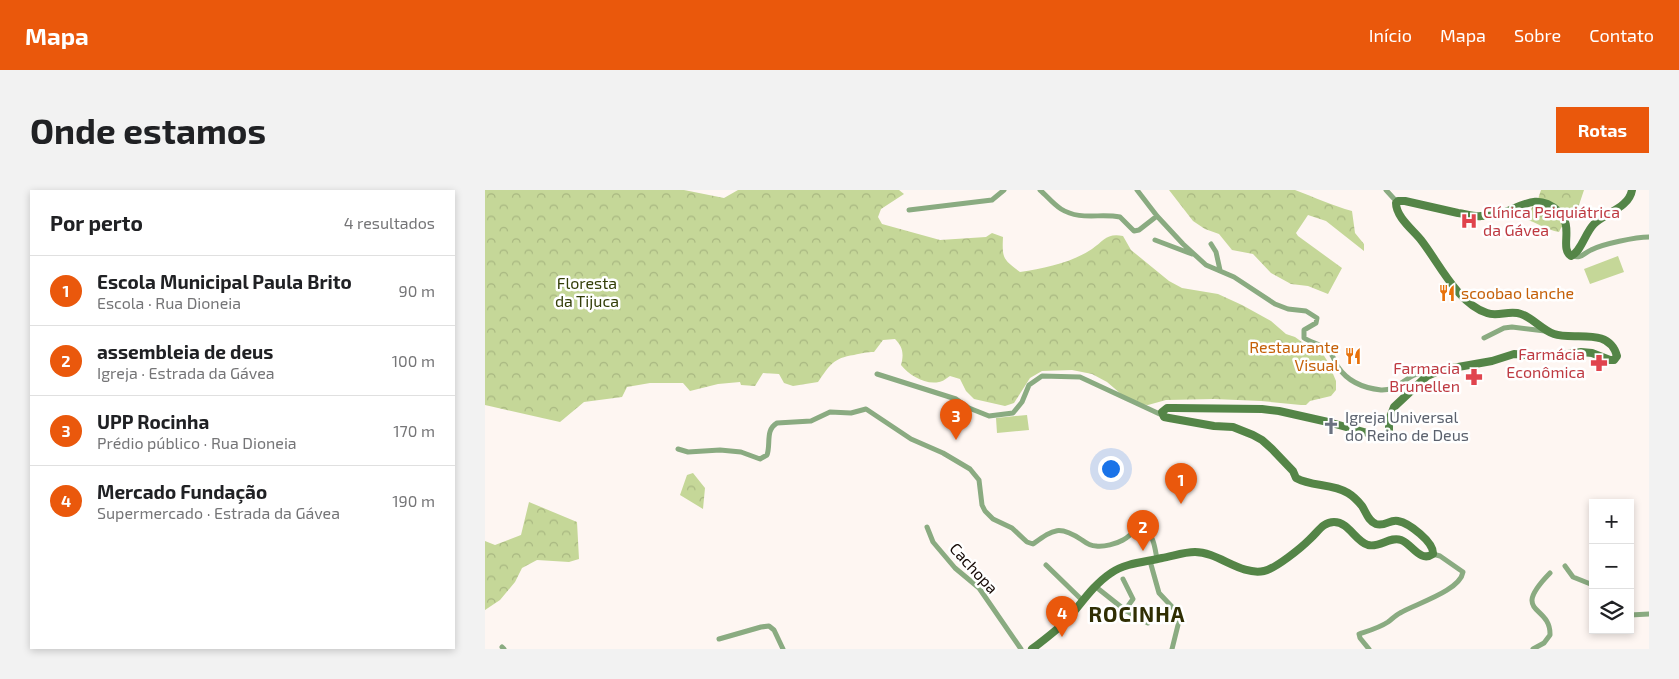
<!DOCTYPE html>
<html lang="pt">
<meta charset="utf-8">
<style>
body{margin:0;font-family:"Exo 2",sans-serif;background:#f2f2f2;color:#202124}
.controls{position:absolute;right:15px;bottom:15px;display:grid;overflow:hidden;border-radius:0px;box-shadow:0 2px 8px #0003}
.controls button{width:45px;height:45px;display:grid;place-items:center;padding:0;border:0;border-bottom:1px solid #e0e0e0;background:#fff;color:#202124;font:25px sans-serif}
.you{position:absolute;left:625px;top:278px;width:18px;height:18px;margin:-12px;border:4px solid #fff;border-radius:50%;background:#1a73e8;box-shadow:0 0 0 8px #1a73e833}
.badge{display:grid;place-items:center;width:32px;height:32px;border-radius:50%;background:#ea580c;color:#fff;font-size:16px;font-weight:700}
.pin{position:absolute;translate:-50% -41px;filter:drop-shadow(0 1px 2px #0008)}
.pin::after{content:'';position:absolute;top:26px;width:18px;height:15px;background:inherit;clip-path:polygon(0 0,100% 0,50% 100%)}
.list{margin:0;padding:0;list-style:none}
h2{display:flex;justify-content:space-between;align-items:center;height:65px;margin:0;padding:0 20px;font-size:21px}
h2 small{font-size:16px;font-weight:400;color:#757577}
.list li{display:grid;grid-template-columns:32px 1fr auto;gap:15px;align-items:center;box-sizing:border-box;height:70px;padding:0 20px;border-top:1px solid #e0e0e0}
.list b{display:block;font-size:19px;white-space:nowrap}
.list p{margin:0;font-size:16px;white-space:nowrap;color:#757577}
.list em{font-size:16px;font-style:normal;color:#757577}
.icon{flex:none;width:28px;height:28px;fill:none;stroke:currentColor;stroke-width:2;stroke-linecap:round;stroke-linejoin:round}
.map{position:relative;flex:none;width:1164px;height:459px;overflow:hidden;border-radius:0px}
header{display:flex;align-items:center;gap:30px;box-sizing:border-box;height:70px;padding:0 25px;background:#ea580c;color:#fff}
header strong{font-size:24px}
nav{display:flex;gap:28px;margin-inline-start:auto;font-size:18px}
.intro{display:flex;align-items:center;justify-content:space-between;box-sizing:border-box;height:120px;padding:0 30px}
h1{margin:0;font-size:35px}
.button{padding:12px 22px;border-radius:0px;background:#ea580c;color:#fff;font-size:18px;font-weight:700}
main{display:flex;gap:30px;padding:0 30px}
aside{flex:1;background:#fff;border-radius:0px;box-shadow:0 2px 8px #0003}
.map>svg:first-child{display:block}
.forest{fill:url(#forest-crowns)}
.pitch{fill:#c5d798}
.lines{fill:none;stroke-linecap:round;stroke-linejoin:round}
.street{stroke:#8aab81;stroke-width:5}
.secondary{stroke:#548547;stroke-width:8}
.labels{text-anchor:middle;stroke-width:5;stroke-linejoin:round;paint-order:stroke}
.health-label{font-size:16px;fill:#be3a42;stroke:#fff;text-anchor:end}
.park-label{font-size:16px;fill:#333e08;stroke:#fff}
.food-label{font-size:16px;fill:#c56008;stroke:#fff;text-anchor:start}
.worship-label{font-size:16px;fill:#5b616d;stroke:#fff;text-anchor:start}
.street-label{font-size:16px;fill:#140804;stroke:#fff}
.district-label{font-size:21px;font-weight:bold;letter-spacing:1px;fill:#302e03;stroke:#fff}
</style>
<header>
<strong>Mapa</strong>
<nav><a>Início</a><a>Mapa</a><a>Sobre</a><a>Contato</a></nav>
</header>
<div class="intro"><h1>Onde estamos</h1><a class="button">Rotas</a></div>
<main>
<aside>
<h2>Por perto<small>4 resultados</small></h2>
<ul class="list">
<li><span class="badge">1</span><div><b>Escola Municipal Paula Brito</b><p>Escola · Rua Dioneia</p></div><em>90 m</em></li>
<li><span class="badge">2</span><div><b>assembleia de deus</b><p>Igreja · Estrada da Gávea</p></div><em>100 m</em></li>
<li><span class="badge">3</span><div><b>UPP Rocinha</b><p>Prédio público · Rua Dioneia</p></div><em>170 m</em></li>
<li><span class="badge">4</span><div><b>Mercado Fundação</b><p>Supermercado · Estrada da Gávea</p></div><em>190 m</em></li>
</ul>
</aside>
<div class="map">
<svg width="1164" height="459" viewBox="0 0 1164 459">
<defs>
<pattern id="forest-crowns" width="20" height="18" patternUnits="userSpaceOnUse" patternTransform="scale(1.25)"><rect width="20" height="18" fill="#c5d798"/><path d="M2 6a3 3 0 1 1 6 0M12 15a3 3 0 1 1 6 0" fill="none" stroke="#a8b781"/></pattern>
</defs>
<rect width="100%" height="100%" fill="#fef6f2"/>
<path class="forest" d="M 0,0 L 199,0 L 239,8 L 253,0 L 414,0 L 419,4 L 396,19 L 393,27 L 397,34 L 455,50 L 501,47 L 507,43 L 518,47 C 517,69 518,69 535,82 C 560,78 586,73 607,59 C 619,51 621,43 638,46 L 646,60 L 684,91 L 697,98 L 733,104 L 757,115 L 786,131 L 801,144 L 810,147 L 821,155 L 836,161 L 843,172 L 851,191 L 851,200 L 846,206 L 825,211 L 821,215 L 816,215 L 776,211 L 729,209 L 681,210 L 663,215 L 652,214 L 636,204 L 622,192 L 607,184 L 587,180 L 557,181 L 545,188 L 529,213 L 520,216 L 489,209 L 481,201 L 475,189 L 465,186 C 462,188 457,192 454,192 C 440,195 424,185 416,175 C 419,164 418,157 410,149 L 398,150 L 389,162 C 382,162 377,163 369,165 C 348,168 345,175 333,192 L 308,196 L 299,193 L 294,184 L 278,183 L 270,196 L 256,195 L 255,192 L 233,194 L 205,201 L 198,193 L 165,193 L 142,197 L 137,207 L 99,212 L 75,232 L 0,215 Z
M 684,0 L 810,0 C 829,7 848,16 867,21 L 870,43 L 879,54 L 879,61 L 841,31 L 823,25 L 811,43 L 813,46 L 857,78 L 843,104 L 823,96 L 806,94 L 786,83 L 768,64 L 747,60 L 734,44 L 720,39 L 708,31 Z
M 1056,0 L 1099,0 L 1093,18 L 1076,38 L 1074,42 C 1061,40 1052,32 1039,29 L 1053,9 Z
M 208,283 L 220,298 L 218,319 L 195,305 L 202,285 Z
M 44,312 L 92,332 L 94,369 L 84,372 L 52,370 L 37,378 L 30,392 L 15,410 L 0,420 L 0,351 L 10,355 L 36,345 Z"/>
<path class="pitch" d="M 1133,66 L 1139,82 L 1105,94 L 1099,79 Z
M 542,225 L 544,240 L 512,243 L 511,228 Z"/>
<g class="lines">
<path class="street" d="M 555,0 C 562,6 568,14 576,19 C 595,31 615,23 635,27 L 649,41 L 654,40 L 672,26
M 652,0 L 672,26 L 698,54 L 721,75 L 749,87 L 790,114 L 803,119 L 821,121 L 832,128 L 831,133 L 819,140 L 819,148 C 827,153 835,154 843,160 C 848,164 849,171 853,177 C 863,192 878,198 896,200 C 916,201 928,176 942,186
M 901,0 L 912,12
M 424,20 L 507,10 L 519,0
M 670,50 L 707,64
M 726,54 L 731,62 L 735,80
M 1088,66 C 1096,69 1099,63 1106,60 C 1117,54 1151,47 1164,47
M 999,148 L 1019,138 L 1027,137 L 1060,141
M 392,184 L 471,209 L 484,218 L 504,226 L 528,223 L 537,212 L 544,195 L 557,186 L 595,187 L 679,226
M 193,259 L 203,262 L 235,260 L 256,262 L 275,269 L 282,265 C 286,254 280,240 292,233 L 326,231 L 345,222 L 366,223 L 381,219 L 426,249 L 458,263 L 485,279 L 494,290 L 497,315 L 500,321 L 508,329 L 527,338 L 542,352 L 548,354 C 569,339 574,335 597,350 C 601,353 606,356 611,356 C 619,357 631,354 638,350 C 646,346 649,339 658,338 C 669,344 670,359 672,369
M 442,337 L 448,352 L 470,378 L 494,398 L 536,459
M 665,371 L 674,403 L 691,421 L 693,426 L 693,435 L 687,459
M 561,375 L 598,411
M 1080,376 L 1088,387 L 1108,395
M 638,389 L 648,409 L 638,423
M 611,397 L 640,420 L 663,433
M 1145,425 L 1164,424
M 234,449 L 276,437 L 284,436 L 289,440 L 298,459
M 17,457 L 19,459
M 884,459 L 875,448 L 874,444 C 883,441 894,438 903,432 C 907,429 911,425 915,423 C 930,414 975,401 978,382 L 955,366 L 948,364
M 1048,459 L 1059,453 L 1065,445 C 1066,414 1024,425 1065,383"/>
<path class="secondary" d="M 547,459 C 559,450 571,441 582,430 C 596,414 608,395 626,383 C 640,373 660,372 677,368 C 688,366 699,362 710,362 C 733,362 756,386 779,381 C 790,379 816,358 825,349 C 833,342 838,332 849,332 C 864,332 870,351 883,355 C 895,358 905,346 916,350 C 927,354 935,373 948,364 C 949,352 924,333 913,331 C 905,329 900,337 891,334 C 883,331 881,322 877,316 C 873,311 868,306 863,303 C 847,293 827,297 811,288 L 808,281 L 787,259 L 777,250 L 768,245 L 748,237 L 729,236 L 684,228 L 679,227 L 677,222 L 682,218 L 689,218 L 777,219 L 794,221 L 843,232 L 904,249 L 904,230 L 909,217 L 942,186 L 956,180 L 1007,171 L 1029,164 L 1063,167 L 1096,162 L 1107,163 L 1125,170 L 1129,170 L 1132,166 C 1124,136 1088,151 1069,144 C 1057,140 1048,128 1036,124 C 1025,120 1012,127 1002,123 C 973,114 954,73 936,50 C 928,40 911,27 911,13 L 913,11 L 920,11 C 938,15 955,19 973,23 C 981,24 989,27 996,26 C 1002,26 1009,26 1015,24 C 1036,17 1052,2 1073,21 C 1090,36 1074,58 1086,66 C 1096,62 1100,43 1109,34 C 1120,23 1144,18 1147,0"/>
</g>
<defs>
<g id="hospital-bare" transform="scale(1.35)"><path d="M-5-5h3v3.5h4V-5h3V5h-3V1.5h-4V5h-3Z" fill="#e0444e" stroke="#fff" stroke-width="2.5" paint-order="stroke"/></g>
<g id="restaurant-bare" transform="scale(1.35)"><path d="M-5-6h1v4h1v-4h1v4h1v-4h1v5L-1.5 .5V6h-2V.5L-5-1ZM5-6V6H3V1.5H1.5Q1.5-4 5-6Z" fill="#e8710a" stroke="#fff" stroke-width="2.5" paint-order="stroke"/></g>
<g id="pharmacy-bare" transform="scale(1.35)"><path d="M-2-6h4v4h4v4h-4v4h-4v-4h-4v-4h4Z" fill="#e0444e" stroke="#fff" stroke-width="2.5" paint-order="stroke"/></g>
<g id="church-bare" transform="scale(1.35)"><path d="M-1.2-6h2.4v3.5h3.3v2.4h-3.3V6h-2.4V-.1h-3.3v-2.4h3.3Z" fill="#6b7280" stroke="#fff" stroke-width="2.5" paint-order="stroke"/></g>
</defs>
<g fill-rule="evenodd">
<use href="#hospital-bare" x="984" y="31"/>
<use href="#restaurant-bare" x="962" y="103"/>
<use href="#restaurant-bare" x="868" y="166"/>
<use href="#pharmacy-bare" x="1114" y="173"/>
<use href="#pharmacy-bare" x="989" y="187"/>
<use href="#church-bare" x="846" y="236"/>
</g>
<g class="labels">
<g class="health-label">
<text x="998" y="28" text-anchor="start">Clínica Psiquiátrica<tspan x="998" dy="18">da Gávea</tspan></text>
<text x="1100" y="170">Farmácia<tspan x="1100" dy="18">Econômica</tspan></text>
<text x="975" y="184">Farmacia<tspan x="975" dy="18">Brunellen</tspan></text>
</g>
<g class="park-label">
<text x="102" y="99">Floresta<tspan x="102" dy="18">da Tijuca</tspan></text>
</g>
<g class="food-label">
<text x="976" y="109">scoobao lanche</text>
<text x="854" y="163" text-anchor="end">Restaurante<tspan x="854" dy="18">Visual</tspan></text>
</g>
<g class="worship-label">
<text x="860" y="233">Igreja Universal<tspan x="860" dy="18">do Reino de Deus</tspan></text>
</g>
<g class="street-label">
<text transform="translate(489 378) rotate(47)" y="6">Cachopa</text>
</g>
<g class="district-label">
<text x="652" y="432">ROCINHA</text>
</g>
</g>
</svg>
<div class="controls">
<button>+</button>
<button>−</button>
<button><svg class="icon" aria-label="layers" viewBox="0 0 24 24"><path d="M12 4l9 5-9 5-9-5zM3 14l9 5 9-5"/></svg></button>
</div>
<div class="you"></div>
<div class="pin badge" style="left:696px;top:314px">1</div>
<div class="pin badge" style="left:658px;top:361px">2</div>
<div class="pin badge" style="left:471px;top:250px">3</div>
<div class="pin badge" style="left:577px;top:447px">4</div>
</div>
</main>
